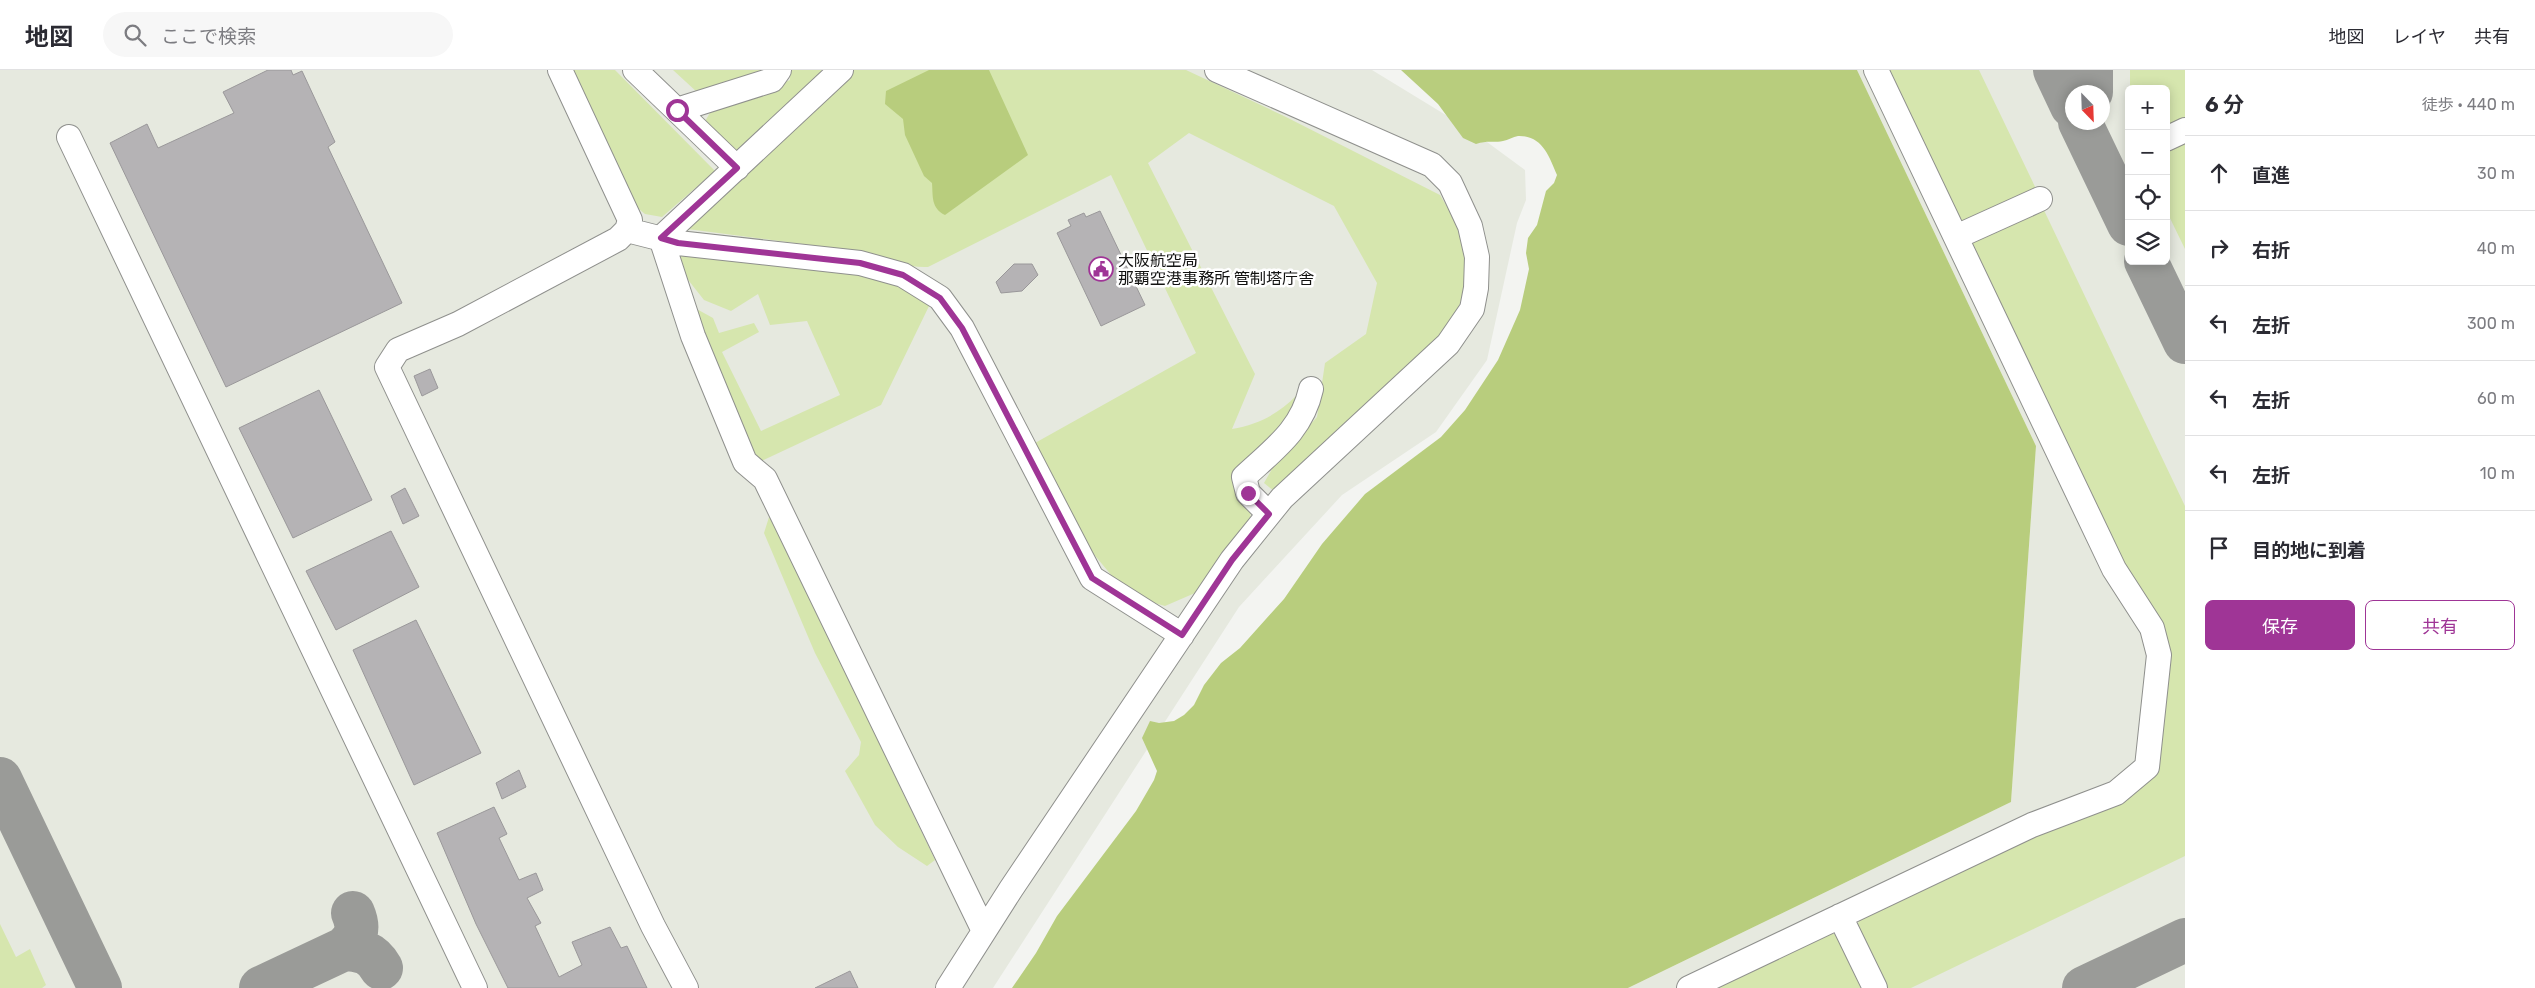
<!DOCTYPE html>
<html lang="ja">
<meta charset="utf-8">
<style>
body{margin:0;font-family:Rubik,"Noto Sans JP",sans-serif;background:#f7f7f7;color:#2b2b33}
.controls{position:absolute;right:15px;top:15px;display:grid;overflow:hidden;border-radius:8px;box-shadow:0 2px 12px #0003}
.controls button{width:45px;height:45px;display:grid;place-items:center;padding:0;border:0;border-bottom:1px solid #e1e1e2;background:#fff;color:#2b2b33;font:25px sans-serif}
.compass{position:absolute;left:2065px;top:15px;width:45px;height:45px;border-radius:50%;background:#fff;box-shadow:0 2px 12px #0003;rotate:157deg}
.stop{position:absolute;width:15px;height:15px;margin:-11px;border:4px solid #9f3596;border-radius:50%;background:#fff}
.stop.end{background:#9f3596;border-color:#fff;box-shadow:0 1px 5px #0008}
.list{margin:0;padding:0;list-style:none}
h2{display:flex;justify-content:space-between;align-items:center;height:65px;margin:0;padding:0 20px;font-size:21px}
h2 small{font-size:16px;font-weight:400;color:#7c7c81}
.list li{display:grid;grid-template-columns:32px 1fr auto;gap:15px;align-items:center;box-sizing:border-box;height:75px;padding:0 20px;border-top:1px solid #e1e1e2}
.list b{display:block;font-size:19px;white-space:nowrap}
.list em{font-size:16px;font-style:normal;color:#7c7c81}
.actions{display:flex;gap:10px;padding:15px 20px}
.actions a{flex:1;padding:11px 0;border:1px solid #9f3596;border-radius:8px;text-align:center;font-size:18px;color:#9f3596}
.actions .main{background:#9f3596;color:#fff}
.icon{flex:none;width:28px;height:28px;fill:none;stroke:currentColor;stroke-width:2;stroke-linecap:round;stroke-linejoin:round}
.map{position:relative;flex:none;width:2185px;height:918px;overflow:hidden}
header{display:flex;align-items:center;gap:30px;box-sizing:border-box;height:70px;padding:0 25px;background:#fff;border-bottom:1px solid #e1e1e2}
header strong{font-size:24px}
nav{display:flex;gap:28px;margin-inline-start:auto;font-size:18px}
.search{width:350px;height:45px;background:#f7f7f7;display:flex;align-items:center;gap:12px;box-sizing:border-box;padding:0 18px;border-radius:28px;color:#7c7c81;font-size:19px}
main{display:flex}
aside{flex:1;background:#fff}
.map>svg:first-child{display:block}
.built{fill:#e6e9df;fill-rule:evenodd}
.green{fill:#d6e6ae}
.water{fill:#b8cd7d}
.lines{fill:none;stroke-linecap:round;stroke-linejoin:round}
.taxiway{stroke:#9a9b98;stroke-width:44}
.building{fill:#b5b3b5;stroke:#9a989a}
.minor-casing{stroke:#8f908d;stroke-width:26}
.minor{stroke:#fff;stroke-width:24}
.route{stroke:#9f3596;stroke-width:6}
.labels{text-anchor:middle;stroke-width:5;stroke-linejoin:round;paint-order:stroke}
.poi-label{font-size:16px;fill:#121211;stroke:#fff;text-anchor:start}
</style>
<header>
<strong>地図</strong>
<div class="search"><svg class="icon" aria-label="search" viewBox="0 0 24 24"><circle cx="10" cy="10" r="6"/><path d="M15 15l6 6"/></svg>ここで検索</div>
<nav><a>地図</a><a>レイヤ</a><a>共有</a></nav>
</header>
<main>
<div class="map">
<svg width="2185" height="918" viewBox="0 0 2185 918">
<rect width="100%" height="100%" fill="#f3f4f1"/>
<path class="built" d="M 0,0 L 1372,0 L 1472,61 L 1525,100 L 1526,130 L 1517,153 L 1487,290 L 1436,362 L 1342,425 L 1239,537 L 993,918 L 0,918 Z
M 1857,0 L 2185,0 L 2185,918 L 1628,918 L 2011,732 L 2036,376 ZM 2129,19 L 2166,19 L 2166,191 L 2129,191 ZM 2072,22 L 2102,22 L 2102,52 L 2072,52 Z"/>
<path class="green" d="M 573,0 L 615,0 L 715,101 L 662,147 L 645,144 L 634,135 Z
M 673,0 L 763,0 L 698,23 Z
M 790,0 L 821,0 L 823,5 L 741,82 L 732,79 L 704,53 L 711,41 L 790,10 Z
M 854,0 L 1186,0 L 1284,46 L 1440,125 L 1457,154 L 1469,201 L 1459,237 L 1440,270 L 1274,421 L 1264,413 L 1276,392 L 1317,347 L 1325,293 L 1366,264 L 1377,213 L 1334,136 L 1189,63 L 1148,93 L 1255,304 L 1232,359 C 1259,354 1277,345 1297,325 L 1302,336 L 1245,393 L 1251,451 L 1195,523 L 1165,536 L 1147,531 L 1112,506 L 1087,476 L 1035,373 L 1196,283 L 1111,105 L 928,197 C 903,198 881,186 857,181 L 680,158 Z
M 1884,0 L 1979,0 L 2039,125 L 1963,153 L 1954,147 Z
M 2130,0 L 2185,0 L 2185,55 L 2166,64 L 2166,19 L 2130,19 Z
M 2185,65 L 2185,179 L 2166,140 L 2166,74 Z
M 2041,134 L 2185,436 L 2185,786 L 1911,918 L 1881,918 L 1856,858 L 1862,845 L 2032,763 L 2128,725 L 2163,584 L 1971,185 L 1973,172 Z
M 675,182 L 876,205 L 930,234 L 881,335 L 757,393 L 693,237 L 713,248 L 719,263 L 754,253 L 759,262 L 722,282 L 761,361 L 840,325 L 807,251 L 770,255 L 758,224 L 731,241 L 704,230 L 678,197 Z
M 770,444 L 935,790 L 927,796 L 898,777 L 875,755 L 845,701 L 859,685 L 861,672 L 815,583 L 764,463 Z
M 0,854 L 16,887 L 30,879 L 46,915 L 42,918 L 0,918 Z
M 1828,862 L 1837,865 L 1868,918 L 1710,918 Z"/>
<path class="water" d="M 929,0 L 989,0 L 1028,85 L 945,145 C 931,138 933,127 932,113 L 924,106 L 905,65 L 903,49 L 885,34 L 886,21 Z
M 1401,0 L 1857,0 L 2036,376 L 2011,732 L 1628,918 L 1012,918 L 1036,883 L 1057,846 L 1136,741 L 1154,710 L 1157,701 L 1142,668 L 1150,651 L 1159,653 L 1174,651 L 1184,645 L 1194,635 L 1204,615 L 1221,593 L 1240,578 L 1284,529 L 1322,474 L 1365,424 L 1441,367 L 1465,340 L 1498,290 L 1520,240 L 1529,199 L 1526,183 L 1528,168 L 1537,155 L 1546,121 L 1554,113 L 1557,105 C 1549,86 1542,65 1518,66 C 1513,67 1508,70 1503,71 C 1492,73 1488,70 1476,74 L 1463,68 L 1438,34 Z"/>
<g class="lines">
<path class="taxiway" d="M 2055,0 L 2072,36
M 2091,22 L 2091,0
M 2080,52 L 2129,154
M 2146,191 L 2185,272
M 0,709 L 100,918
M 344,879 C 361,880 372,882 381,898
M 261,918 L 344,879 C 356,868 360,859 353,843
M 2084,918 L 2185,870"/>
</g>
<path class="building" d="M 268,0 L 291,0 L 293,5 L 302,1 L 335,72 L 328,77 L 402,233 L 226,317 L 110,73 L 147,54 L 158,78 L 234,43 L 223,22 Z
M 1100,141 L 1145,235 L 1101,256 L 1057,163 L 1071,156 L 1068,150 L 1084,143 L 1086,147 Z
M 1014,194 L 1032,194 L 1038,205 L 1022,221 L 1001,223 L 996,212 Z
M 430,299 L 438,318 L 422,326 L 414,306 Z
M 319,320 L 372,430 L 293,468 L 239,358 Z
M 405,418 L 419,446 L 403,454 L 391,426 Z
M 391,461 L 419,517 L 336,560 L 306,501 Z
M 416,550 L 481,683 L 414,715 L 353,580 Z
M 519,700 L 526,717 L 502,729 L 496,713 Z
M 494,737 L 507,764 L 499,768 L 519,810 L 536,803 L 543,820 L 527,828 L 541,853 L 535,856 L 559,907 L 582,895 L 572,872 L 610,857 L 621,878 L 627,876 L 647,918 L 508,918 L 476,854 L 437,763 Z
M 850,901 L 858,918 L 815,918 Z"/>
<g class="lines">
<g class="minor-casing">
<path id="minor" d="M 560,0 L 630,150 L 627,160 L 618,169 L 458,254 L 398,280 L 387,297 L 653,856 L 686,918
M 635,0 L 737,98
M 841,0 L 661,168 L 693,266 L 745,392 L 765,409 L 984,861
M 677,40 L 772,10 L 779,0
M 69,67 L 475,918
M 2166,69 L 2185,60
M 627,160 L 678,173 L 860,193 L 903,205 L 940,228 L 962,258 L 1092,508 L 1182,565
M 1956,167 L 2040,129
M 1269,444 L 1248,423 L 1244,407 C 1274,379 1302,360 1311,319
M 1840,846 L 1875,918
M 948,918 L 1011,819 L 1232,490 L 1282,428 L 1448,274 L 1472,239 L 1476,218 L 1477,187 L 1470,156 L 1450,113 L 1432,95 L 1217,0
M 1689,918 L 2032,755 L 2116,723 L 2147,697 L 2159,585 L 2152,558 L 2114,499 L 1876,0"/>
</g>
<use href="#minor" class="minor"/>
</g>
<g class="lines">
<path class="route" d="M 677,40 L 737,98 L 661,168 L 678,173 L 860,193 L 903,205 L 940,228 L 962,258 L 1092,508 L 1182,565 L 1232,490 L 1269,444 L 1248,423"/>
</g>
<defs>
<g id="civic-ring" transform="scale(1.25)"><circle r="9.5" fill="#fff" stroke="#9f3596" stroke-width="1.5"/><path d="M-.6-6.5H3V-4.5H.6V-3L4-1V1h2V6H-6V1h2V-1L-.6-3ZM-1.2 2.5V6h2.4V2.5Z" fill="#9f3596"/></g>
</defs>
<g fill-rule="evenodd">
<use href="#civic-ring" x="1101" y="199"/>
</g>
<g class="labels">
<g class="poi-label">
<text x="1118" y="196">大阪航空局<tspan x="1118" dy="18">那覇空港事務所 管制塔庁舎</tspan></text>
</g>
</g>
</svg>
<div class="controls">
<button>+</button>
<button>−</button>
<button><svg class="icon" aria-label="locate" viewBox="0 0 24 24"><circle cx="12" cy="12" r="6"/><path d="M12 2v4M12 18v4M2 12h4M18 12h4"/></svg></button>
<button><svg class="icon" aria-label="layers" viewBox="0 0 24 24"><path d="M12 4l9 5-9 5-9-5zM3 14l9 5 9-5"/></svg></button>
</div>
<svg class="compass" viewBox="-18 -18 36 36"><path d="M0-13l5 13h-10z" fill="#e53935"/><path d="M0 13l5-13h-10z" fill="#7c7c81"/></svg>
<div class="stop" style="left:677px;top:40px"></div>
<div class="stop end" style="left:1248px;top:423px"></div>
</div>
<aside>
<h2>6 分<small>徒歩 · 440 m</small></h2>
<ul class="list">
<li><svg class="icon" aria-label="ahead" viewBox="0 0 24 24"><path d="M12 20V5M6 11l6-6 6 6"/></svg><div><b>直進</b></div><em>30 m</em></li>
<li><svg class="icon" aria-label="right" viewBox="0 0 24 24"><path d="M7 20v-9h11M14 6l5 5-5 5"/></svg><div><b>右折</b></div><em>40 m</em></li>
<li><svg class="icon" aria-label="left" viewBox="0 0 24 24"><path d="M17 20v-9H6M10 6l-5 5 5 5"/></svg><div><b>左折</b></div><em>300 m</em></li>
<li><svg class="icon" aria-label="left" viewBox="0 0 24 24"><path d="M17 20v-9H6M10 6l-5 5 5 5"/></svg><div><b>左折</b></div><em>60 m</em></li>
<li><svg class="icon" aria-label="left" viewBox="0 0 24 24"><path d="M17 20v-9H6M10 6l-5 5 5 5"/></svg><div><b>左折</b></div><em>10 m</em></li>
<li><svg class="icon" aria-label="arrive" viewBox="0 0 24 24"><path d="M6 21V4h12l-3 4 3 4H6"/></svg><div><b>目的地に到着</b></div></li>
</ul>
<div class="actions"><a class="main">保存</a><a>共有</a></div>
</aside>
</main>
